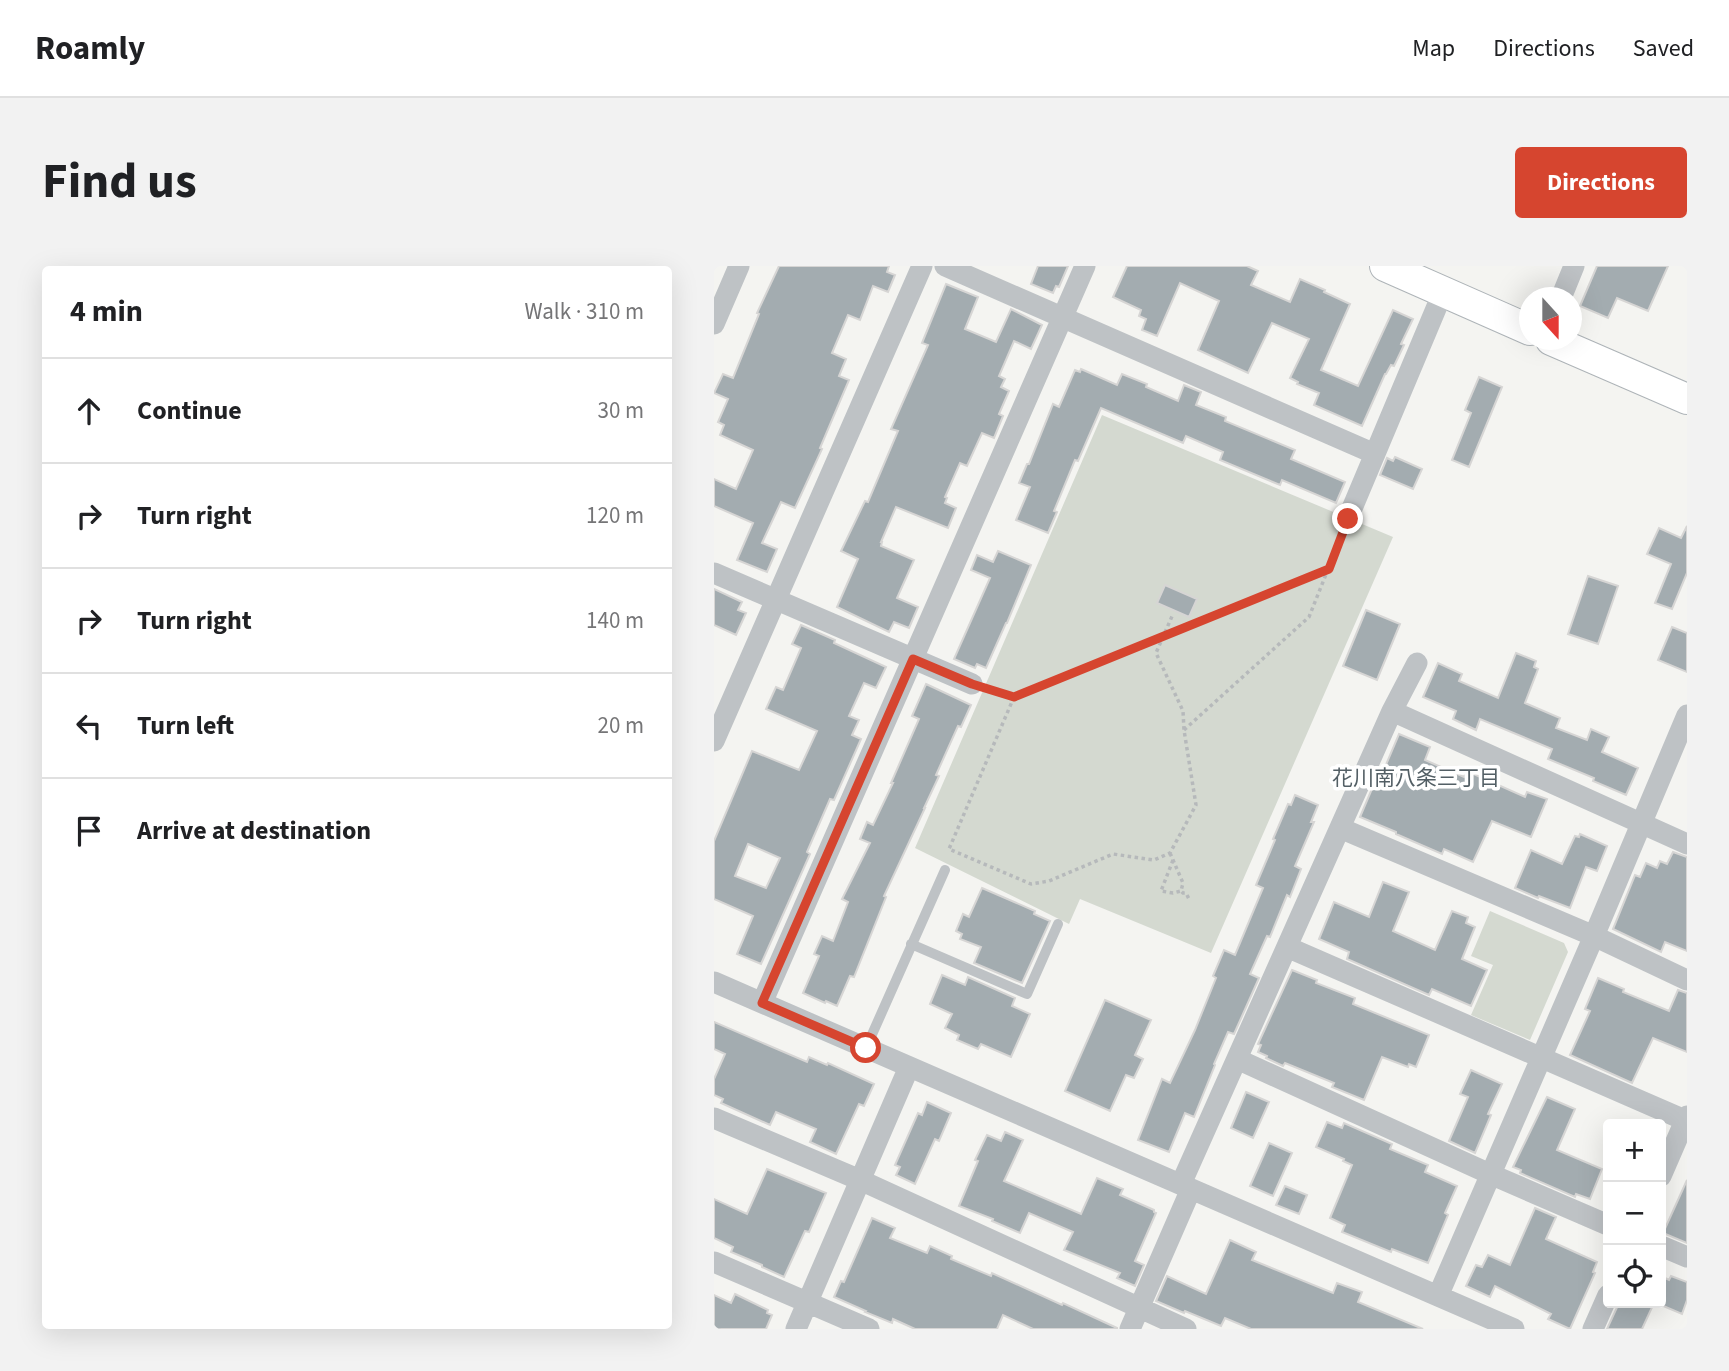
<!DOCTYPE html>
<meta charset="utf-8">
<style>
body{margin:0;font-family:"Source Sans 3","Noto Sans JP",sans-serif;background:#f2f2f2;color:#202124}
.controls{position:absolute;right:21px;bottom:21px;display:grid;overflow:hidden;border-radius:7px;box-shadow:0 7px 28px #0002}
.controls button{width:63px;height:63px;display:grid;place-items:center;padding:0;border:0;border-bottom:2px solid #e0e0e0;background:#fff;color:#202124;font:35px sans-serif}
.compass{position:absolute;left:805px;top:21px;width:63px;height:63px;border-radius:50%;background:#fff;box-shadow:0 7px 28px #0002;rotate:159deg}
.stop{position:absolute;width:21px;height:21px;margin:-16px;border:5px solid #d6452f;border-radius:50%;background:#fff}
.stop.end{background:#d6452f;border-color:#fff;box-shadow:0 2px 7px #0008}
.list{margin:0;padding:0;list-style:none}
h2{display:flex;justify-content:space-between;align-items:center;height:91px;margin:0;padding:0 28px;font-size:30px}
h2 small{font-size:23px;font-weight:400;color:#757577}
.list li{display:grid;grid-template-columns:46px 1fr auto;gap:21px;align-items:center;box-sizing:border-box;height:105px;padding:0 28px;border-top:2px solid #e0e0e0}
.list b{display:block;font-size:26px;white-space:nowrap}
.list em{font-size:23px;font-style:normal;color:#757577}
.icon{flex:none;width:38px;height:38px;fill:none;stroke:currentColor;stroke-width:2;stroke-linecap:round;stroke-linejoin:round}
.map{position:relative;flex:none;width:973px;height:1063px;overflow:hidden;border-radius:7px}
header{display:flex;align-items:center;gap:42px;box-sizing:border-box;height:98px;padding:0 35px;background:#fff;border-bottom:2px solid #e0e0e0}
header strong{font-size:33px}
nav{display:flex;gap:38px;margin-inline-start:auto;font-size:24px}
.intro{display:flex;align-items:center;justify-content:space-between;box-sizing:border-box;height:168px;padding:0 42px}
h1{margin:0;font-size:49px}
.button{padding:18px 32px;border-radius:7px;background:#d6452f;color:#fff;font-size:24px;font-weight:700}
main{display:flex;gap:42px;padding:0 42px}
aside{flex:1;background:#fff;border-radius:7px;box-shadow:0 7px 28px #0002}
.map>svg:first-child{display:block}
.green{fill:#d4d9d0}
.building{fill:#a3acb0;stroke:#d6d5d4;stroke-width:2;fill-rule:evenodd}
.lines{fill:none;stroke-linecap:round;stroke-linejoin:round}
.secondary-casing{stroke:#aeb4b8;stroke-width:32}
.path{stroke:#b6b9bb;stroke-width:3.5;stroke-dasharray:3.5 3.5;stroke-linecap:butt}
.lane{stroke:#bec2c5;stroke-width:10}
.street{stroke:#bec2c5;stroke-width:21}
.secondary{stroke:#fff;stroke-width:30}
.route{stroke:#d6452f;stroke-width:9}
.labels{text-anchor:middle;stroke-width:7;stroke-linejoin:round;paint-order:stroke}
.neighbourhood-label{font-size:21px;fill:#535f65;stroke:#fff}
</style>
<header>
<strong>Roamly</strong>
<nav><a>Map</a><a>Directions</a><a>Saved</a></nav>
</header>
<div class="intro"><h1>Find us</h1><a class="button">Directions</a></div>
<main>
<aside>
<h2>4 min<small>Walk · 310 m</small></h2>
<ul class="list">
<li><svg class="icon" aria-label="ahead" viewBox="0 0 24 24"><path d="M12 20V5M6 11l6-6 6 6"/></svg><div><b>Continue</b></div><em>30 m</em></li>
<li><svg class="icon" aria-label="right" viewBox="0 0 24 24"><path d="M7 20v-9h11M14 6l5 5-5 5"/></svg><div><b>Turn right</b></div><em>120 m</em></li>
<li><svg class="icon" aria-label="right" viewBox="0 0 24 24"><path d="M7 20v-9h11M14 6l5 5-5 5"/></svg><div><b>Turn right</b></div><em>140 m</em></li>
<li><svg class="icon" aria-label="left" viewBox="0 0 24 24"><path d="M17 20v-9H6M10 6l-5 5 5 5"/></svg><div><b>Turn left</b></div><em>20 m</em></li>
<li><svg class="icon" aria-label="arrive" viewBox="0 0 24 24"><path d="M6 21V4h12l-3 4 3 4H6"/></svg><div><b>Arrive at destination</b></div></li>
</ul>
</aside>
<div class="map">
<svg width="973" height="1063" viewBox="0 0 973 1063">
<rect width="100%" height="100%" fill="#f4f4f1"/>
<path class="green" d="M 388,149 L 679,271 L 497,687 L 366,633 L 355,658 L 201,582 Z
M 776,645 L 850,677 L 854,686 L 816,774 L 757,749 L 779,699 L 757,690 Z"/>
<path class="building" d="M 65,0 L 175,0 L 173,6 L 181,9 L 174,26 L 159,20 L 146,54 L 134,49 L 118,87 L 132,93 L 125,110 L 135,114 L 106,182 L 108,183 L 81,242 L 67,236 L 48,277 L 63,283 L 53,306 L 23,294 L 39,257 L 0,240 L 0,213 L 22,223 L 39,184 L 6,169 L 10,159 L 4,156 L 14,133 L 0,127 L 9,108 L 19,112 L 45,48 L 43,47 Z
M 324,0 L 354,0 L 345,21 L 342,20 L 339,27 L 317,18 Z
M 413,0 L 533,0 L 544,5 L 537,19 L 576,36 L 586,13 L 611,24 L 610,26 L 636,38 L 607,104 L 644,120 L 679,44 L 699,53 L 687,78 L 690,79 L 680,100 L 677,99 L 672,108 L 671,108 L 648,160 L 600,139 L 605,127 L 583,118 L 584,116 L 576,112 L 595,73 L 558,57 L 534,107 L 484,84 L 505,35 L 466,17 L 443,70 L 428,64 L 432,53 L 425,50 L 427,44 L 399,31 Z
M 883,0 L 954,0 L 934,45 L 903,32 L 894,52 L 866,40 Z
M 232,18 L 264,31 L 251,63 L 282,76 L 297,43 L 328,59 L 317,83 L 300,75 L 285,110 L 291,113 L 287,121 L 295,125 L 285,148 L 289,150 L 280,172 L 268,167 L 253,200 L 246,197 L 231,231 L 233,232 L 231,237 L 242,242 L 234,262 L 182,241 L 167,276 L 168,276 L 167,280 L 200,294 L 183,332 L 204,341 L 195,362 L 180,356 L 175,366 L 123,341 L 144,293 L 127,285 L 151,235 L 154,236 L 184,165 L 177,163 L 214,79 L 208,77 Z
M 367,103 L 403,119 L 408,108 L 433,118 L 432,121 L 464,135 L 470,119 L 487,126 L 482,139 L 512,151 L 511,155 L 581,184 L 577,193 L 631,216 L 622,237 L 568,214 L 566,219 L 506,194 L 509,186 L 472,170 L 469,177 L 387,142 L 364,195 L 361,194 L 340,245 L 343,246 L 334,267 L 302,254 L 316,221 L 305,217 L 313,198 L 315,198 L 339,138 L 345,141 L 361,104 L 366,106 Z
M 765,111 L 788,121 L 755,201 L 738,194 L 757,147 L 751,144 Z
M 681,191 L 708,203 L 699,223 L 666,209 L 673,192 L 679,195 Z
M 973,260 L 973,307 L 958,343 L 941,337 L 957,298 L 933,288 L 945,262 L 967,272 Z
M 284,285 L 317,299 L 293,357 L 292,357 L 272,402 L 263,398 L 261,402 L 240,393 L 276,312 L 257,304 L 263,289 L 279,296 Z
M 874,310 L 904,320 L 884,378 L 854,368 Z
M 451,319 L 483,333 L 475,351 L 443,337 Z
M 0,323 L 28,336 L 24,344 L 32,347 L 22,369 L 0,359 Z
M 652,344 L 686,358 L 663,414 L 629,400 Z
M 87,359 L 121,374 L 120,377 L 172,401 L 162,422 L 150,417 L 135,450 L 145,454 L 138,469 L 147,473 L 120,534 L 116,533 L 93,586 L 96,588 L 47,698 L 23,688 L 39,650 L 0,633 L 0,575 L 38,485 L 85,504 L 103,465 L 52,443 L 62,421 L 69,424 L 87,382 L 78,378 ZM 34,578 L 66,592 L 52,622 L 21,610 Z
M 958,361 L 973,367 L 973,406 L 944,394 Z
M 802,387 L 822,395 L 820,401 L 824,403 L 811,437 L 846,452 L 842,462 L 873,474 L 877,463 L 895,471 L 888,486 L 924,502 L 912,529 L 879,515 L 880,512 L 834,493 L 838,483 L 766,453 L 762,464 L 739,453 L 742,445 L 709,431 L 724,397 L 748,408 L 745,415 L 784,432 Z
M 212,418 L 257,439 L 247,461 L 244,460 L 222,509 L 225,510 L 210,542 L 211,542 L 170,630 L 172,631 L 140,711 L 136,710 L 123,740 L 112,735 L 111,737 L 89,727 L 105,690 L 100,688 L 108,670 L 119,675 L 134,636 L 128,633 L 156,577 L 146,573 L 153,556 L 159,559 L 179,517 L 177,517 L 205,453 L 198,450 Z
M 685,468 L 716,481 L 711,494 L 750,511 L 753,505 L 811,531 L 813,526 L 833,533 L 817,571 L 778,555 L 759,596 L 730,583 L 728,588 L 682,568 L 682,566 L 646,551 L 660,518 L 663,520 Z
M 581,529 L 604,539 L 597,556 L 600,556 L 581,600 L 587,603 L 576,631 L 573,629 L 556,671 L 553,670 L 536,708 L 545,712 L 520,768 L 514,766 L 500,798 L 501,799 L 480,851 L 471,847 L 455,886 L 424,874 L 448,813 L 456,817 L 481,764 L 502,712 L 499,710 L 510,684 L 521,689 L 549,622 L 542,619 L 561,574 L 559,573 L 574,538 L 577,539 Z
M 866,568 L 893,580 L 883,605 L 872,601 L 856,642 L 825,630 L 824,632 L 801,622 L 817,584 L 848,598 L 861,570 L 865,571 Z
M 959,586 L 973,591 L 973,685 L 951,676 L 947,686 L 899,663 L 921,609 L 926,611 L 932,597 L 943,602 L 946,595 L 953,598 Z
M 669,616 L 695,626 L 679,665 L 721,684 L 738,645 L 754,651 L 752,657 L 761,661 L 748,693 L 773,704 L 757,740 L 718,723 L 715,729 L 633,693 L 635,686 L 605,673 L 620,636 L 655,651 Z
M 268,622 L 321,645 L 320,648 L 336,655 L 308,717 L 260,697 L 267,681 L 246,673 L 248,668 L 242,665 L 249,648 L 255,651 Z
M 578,704 L 603,714 L 602,717 L 641,732 L 639,738 L 715,769 L 702,801 L 695,798 L 694,801 L 668,791 L 650,834 L 618,821 L 620,817 L 571,797 L 569,800 L 552,792 L 553,790 L 544,786 L 547,779 L 544,778 Z
M 228,709 L 251,719 L 254,711 L 301,732 L 298,740 L 316,748 L 297,791 L 267,778 L 264,783 L 243,774 L 245,769 L 231,762 L 238,748 L 216,738 Z
M 884,712 L 910,723 L 909,726 L 955,745 L 964,724 L 973,727 L 973,786 L 939,772 L 918,817 L 856,789 L 876,745 L 871,743 Z
M 391,734 L 437,754 L 421,789 L 429,793 L 420,812 L 412,809 L 396,845 L 351,825 Z
M 0,756 L 93,796 L 95,791 L 113,799 L 114,797 L 160,818 L 150,840 L 145,838 L 122,888 L 96,876 L 102,863 L 62,846 L 56,859 L 7,837 L 9,833 L 0,829 L 0,813 L 11,788 L 0,783 Z
M 757,804 L 788,818 L 774,848 L 777,849 L 761,887 L 735,875 L 754,831 L 746,828 Z
M 532,826 L 555,836 L 539,872 L 517,862 Z
M 833,831 L 861,843 L 843,884 L 888,903 L 876,933 L 862,928 L 861,931 L 806,907 L 807,904 L 799,901 Z
M 213,836 L 237,847 L 225,875 L 221,873 L 201,918 L 182,909 L 186,901 L 181,899 L 204,847 L 208,849 Z
M 613,856 L 628,862 L 630,857 L 678,878 L 676,883 L 714,899 L 711,906 L 743,920 L 731,947 L 734,949 L 714,997 L 678,983 L 677,986 L 628,966 L 631,959 L 616,952 L 638,899 L 629,895 L 630,893 L 602,881 Z
M 291,866 L 309,874 L 290,915 L 367,948 L 383,912 L 409,923 L 406,929 L 440,944 L 440,946 L 442,947 L 421,995 L 430,999 L 421,1020 L 403,1012 L 406,1007 L 350,984 L 359,966 L 315,947 L 306,967 L 278,955 L 279,953 L 245,940 L 264,895 L 261,894 L 273,869 L 287,875 Z
M 555,877 L 578,887 L 559,930 L 536,920 Z
M 53,903 L 112,927 L 95,966 L 91,965 L 70,1011 L 48,1001 L 48,999 L 17,986 L 19,981 L 0,972 L 0,933 L 33,948 Z
M 973,914 L 973,977 L 949,967 Z
M 571,920 L 593,929 L 585,948 L 562,939 Z
M 821,942 L 842,951 L 832,973 L 883,996 L 879,1006 L 881,1007 L 856,1063 L 834,1053 L 837,1048 L 781,1020 L 776,1031 L 752,1020 L 762,999 L 768,1001 L 774,989 L 796,999 Z
M 158,952 L 181,962 L 176,972 L 213,987 L 216,980 L 238,990 L 237,993 L 277,1010 L 278,1007 L 348,1039 L 349,1037 L 403,1062 L 403,1063 L 319,1063 L 289,1049 L 283,1063 L 201,1063 L 179,1053 L 178,1057 L 151,1046 L 152,1045 L 120,1031 L 127,1015 L 130,1016 Z
M 516,974 L 542,986 L 538,994 L 619,1027 L 623,1017 L 648,1026 L 644,1036 L 709,1063 L 537,1063 L 511,1052 L 507,1060 L 471,1045 L 470,1047 L 442,1035 L 453,1010 L 492,1028 Z
M 947,1010 L 955,1014 L 957,1010 L 973,1016 L 973,1034 L 968,1048 L 947,1039 Z
M 21,1028 L 54,1044 L 53,1047 L 58,1049 L 52,1063 L 0,1063 L 0,1029 L 17,1037 Z
M 905,1037 L 940,1037 L 928,1063 L 893,1063 Z"/>
<g class="lines">
<g class="secondary-casing">
<path id="secondary" d="M 671,0 L 816,64
M 837,74 L 973,133"/>
</g>
<path class="path" d="M 276,424 L 300,431 L 615,303
M 300,431 L 235,583 L 317,618 L 335,615 L 399,588 L 440,594 L 456,587 L 482,539 L 470,464 L 469,445 L 442,387 L 459,348
M 470,464 L 595,351 L 627,271
M 456,587 L 469,617 L 467,625 L 469,627 L 472,627 L 475,633
M 459,594 L 447,625 L 459,627 L 467,625"/>
<path class="lane" d="M 197,678 L 313,728 L 344,658
M 152,782 L 231,604"/>
<path class="street" d="M 231,0 L 661,188
M 847,32 L 860,0
M 0,58 L 25,0
M 634,252 L 729,26
M 0,307 L 258,418
M 678,445 L 973,578
M 0,475 L 208,0
M 626,562 L 880,670 L 973,714
M 573,681 L 973,855
M 0,716 L 800,1063
M 48,737 L 371,0
M 523,793 L 776,908 L 894,959
M 0,852 L 146,914 L 472,1063
M 947,910 L 973,850
M 467,918 L 678,445 L 703,397
M 947,980 L 973,991
M 0,996 L 155,1063
M 724,1030 L 880,670 L 973,449
M 82,1063 L 195,801
M 416,1063 L 477,923
M 879,1063 L 894,1029"/>
<use href="#secondary" class="secondary"/>
</g>
<g class="lines">
<path class="route" d="M 152,782 L 48,737 L 199,393 L 258,418 L 300,431 L 615,303 L 634,253"/>
</g>
<g class="labels">
<g class="neighbourhood-label">
<text x="702" y="519">花川南八条三丁目</text>
</g>
</g>
</svg>
<div class="controls">
<button>+</button>
<button>−</button>
<button><svg class="icon" aria-label="locate" viewBox="0 0 24 24"><circle cx="12" cy="12" r="6"/><path d="M12 2v4M12 18v4M2 12h4M18 12h4"/></svg></button>
</div>
<svg class="compass" viewBox="-18 -18 36 36"><path d="M0-13l5 13h-10z" fill="#e53935"/><path d="M0 13l5-13h-10z" fill="#757577"/></svg>
<div class="stop" style="left:152px;top:782px"></div>
<div class="stop end" style="left:634px;top:253px"></div>
</div>
</main>
